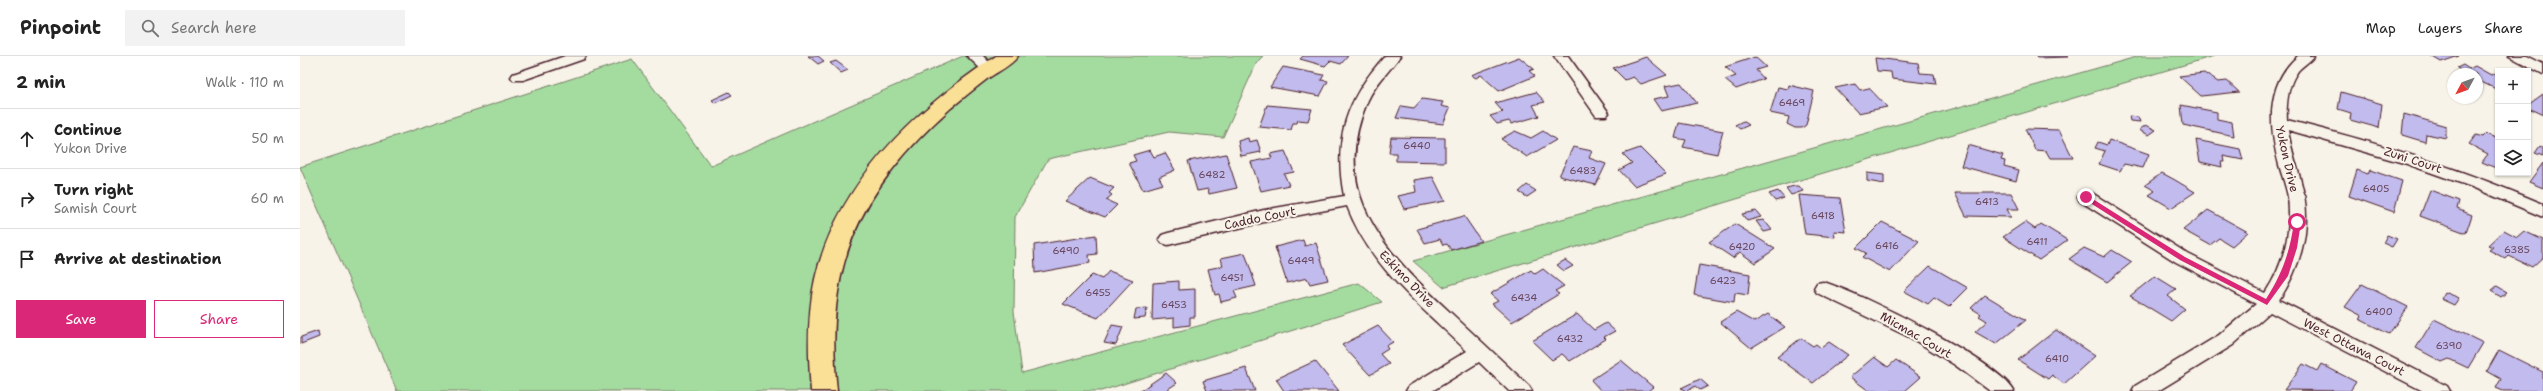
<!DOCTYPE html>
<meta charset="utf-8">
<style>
body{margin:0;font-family:"Shantell Sans",sans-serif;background:#f2f2f2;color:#222}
.controls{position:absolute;right:12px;top:12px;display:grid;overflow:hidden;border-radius:0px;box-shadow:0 1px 3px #0004}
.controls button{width:36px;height:36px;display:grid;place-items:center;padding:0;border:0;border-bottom:1px solid #e0e0e0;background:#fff;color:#222;font:20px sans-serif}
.compass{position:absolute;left:2147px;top:12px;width:36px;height:36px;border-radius:50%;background:#fff;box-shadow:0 1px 3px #0004;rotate:229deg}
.stop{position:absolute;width:12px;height:12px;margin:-9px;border:3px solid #db2777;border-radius:50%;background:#fff}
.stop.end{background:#db2777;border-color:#fff;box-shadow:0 1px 4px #0008}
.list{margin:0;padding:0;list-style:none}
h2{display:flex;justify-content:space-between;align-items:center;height:52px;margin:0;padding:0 16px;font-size:17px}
h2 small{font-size:13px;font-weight:400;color:#767676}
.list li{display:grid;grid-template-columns:26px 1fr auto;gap:12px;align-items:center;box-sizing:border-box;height:60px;padding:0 16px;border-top:1px solid #e0e0e0}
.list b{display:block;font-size:15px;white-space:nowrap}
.list p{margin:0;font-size:13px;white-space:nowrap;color:#767676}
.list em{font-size:13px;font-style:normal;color:#767676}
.actions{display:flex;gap:8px;padding:12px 16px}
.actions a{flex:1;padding:9px 0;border:1px solid #db2777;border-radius:0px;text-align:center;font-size:14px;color:#db2777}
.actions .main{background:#db2777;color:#fff}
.icon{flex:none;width:22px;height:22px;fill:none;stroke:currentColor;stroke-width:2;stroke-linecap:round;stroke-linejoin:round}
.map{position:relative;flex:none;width:2243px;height:335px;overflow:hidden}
header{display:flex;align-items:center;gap:24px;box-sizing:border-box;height:56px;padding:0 20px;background:#fff;border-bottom:1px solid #e0e0e0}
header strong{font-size:19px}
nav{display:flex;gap:22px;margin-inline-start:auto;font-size:14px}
.search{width:280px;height:36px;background:#f2f2f2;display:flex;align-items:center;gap:10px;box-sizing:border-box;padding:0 14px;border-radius:0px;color:#767676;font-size:15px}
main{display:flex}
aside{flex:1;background:#fff}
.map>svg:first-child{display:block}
.green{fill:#a4dca0;stroke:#777e66}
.building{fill:#c2bbed;stroke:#4a1f2b}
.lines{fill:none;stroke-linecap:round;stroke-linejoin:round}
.street-casing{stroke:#4a1f2b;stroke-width:3}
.primary-casing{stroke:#4a1f2b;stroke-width:3}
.street{fill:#f7f3e8;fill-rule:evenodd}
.primary{fill:#fadf96;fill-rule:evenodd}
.route{fill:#db2777}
.labels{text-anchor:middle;stroke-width:4;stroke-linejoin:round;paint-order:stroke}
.number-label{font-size:10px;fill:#68465c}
.street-label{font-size:12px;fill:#4a1f2b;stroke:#f7f3e8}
</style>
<header>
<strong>Pinpoint</strong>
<div class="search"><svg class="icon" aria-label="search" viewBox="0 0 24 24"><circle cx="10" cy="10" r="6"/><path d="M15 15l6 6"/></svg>Search here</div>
<nav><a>Map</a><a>Layers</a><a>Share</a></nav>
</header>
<main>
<aside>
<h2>2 min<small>Walk · 110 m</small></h2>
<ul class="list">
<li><svg class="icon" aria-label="ahead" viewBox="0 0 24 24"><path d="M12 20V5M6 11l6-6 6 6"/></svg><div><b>Continue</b><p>Yukon Drive</p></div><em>50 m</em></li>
<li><svg class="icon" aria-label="right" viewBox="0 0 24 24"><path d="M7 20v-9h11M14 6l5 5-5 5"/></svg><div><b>Turn right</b><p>Samish Court</p></div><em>60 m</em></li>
<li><svg class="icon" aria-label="arrive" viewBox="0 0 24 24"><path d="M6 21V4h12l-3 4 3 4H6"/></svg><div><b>Arrive at destination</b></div></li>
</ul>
<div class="actions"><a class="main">Save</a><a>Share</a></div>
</aside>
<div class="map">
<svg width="2243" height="335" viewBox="0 0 2243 335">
<rect width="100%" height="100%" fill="#f7f3e8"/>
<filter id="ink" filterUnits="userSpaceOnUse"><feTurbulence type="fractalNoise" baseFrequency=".025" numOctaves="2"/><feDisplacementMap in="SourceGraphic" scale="8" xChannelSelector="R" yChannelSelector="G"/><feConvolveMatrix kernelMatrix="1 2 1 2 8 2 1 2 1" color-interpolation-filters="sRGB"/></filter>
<g filter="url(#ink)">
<path class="green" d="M 663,0 L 963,0 L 957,6 L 923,81 L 869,76 L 748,103 L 715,161 L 714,256 L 722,317 L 1059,227 L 1082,246 L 801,335 L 97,335 L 0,111 L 332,3 L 411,110 Z
M 1840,0 L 1914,0 L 1143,231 L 1113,205 Z"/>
<path class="building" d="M 508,0 L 518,0 L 524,5 L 518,8 Z
M 1003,0 L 1048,0 L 1041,8 L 1030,5 L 1025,10 L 1000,3 Z
M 1735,0 L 1768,0 L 1769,1 L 1737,2 Z
M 2131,0 L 2159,0 L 2141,6 Z
M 1219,1 L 1234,13 L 1229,15 L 1235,20 L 1199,35 L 1181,19 L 1176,22 L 1171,19 Z
M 1346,1 L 1367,19 L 1341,28 L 1333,21 L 1325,24 L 1313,12 Z
M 1455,1 L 1466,11 L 1456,14 L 1464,23 L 1436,33 L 1425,24 L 1436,20 L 1425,11 Z
M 1575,2 L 1618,7 L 1620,17 L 1634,18 L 1636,28 L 1592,23 L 1591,16 L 1577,15 Z
M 536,5 L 548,14 L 541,17 L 530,7 Z
M 2163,9 L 2169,13 L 2175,10 L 2191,19 L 2198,16 L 2198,34 L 2177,24 L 2177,18 L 2166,18 L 2157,12 Z
M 983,11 L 1024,19 L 1021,24 L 1028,25 L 1020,40 L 970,31 Z
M 1904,17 L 1918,26 L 1927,25 L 1939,36 L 1901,40 L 1879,20 Z
M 1381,27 L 1397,47 L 1361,55 L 1353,43 L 1369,40 L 1365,30 Z
M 1555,28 L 1560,34 L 1569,32 L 1587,51 L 1558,57 L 1535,32 Z
M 1489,29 L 1514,35 L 1506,69 L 1502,72 L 1495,72 L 1487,68 L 1489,61 L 1470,57 L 1478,31 L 1488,33 Z
M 429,36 L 432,39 L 415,47 L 412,44 Z
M 1236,36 L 1245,46 L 1233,49 L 1239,60 L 1211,68 L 1209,65 L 1197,68 L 1190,60 L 1203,56 L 1195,47 Z
M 2041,36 L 2082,48 L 2079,72 L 2050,64 L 2051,57 L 2038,53 Z
M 2243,38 L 2243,59 L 2228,52 L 2228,49 Z
M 1122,43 L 1143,46 L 1141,50 L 1150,52 L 1143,68 L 1096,62 L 1101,50 L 1114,52 Z
M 967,49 L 1012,53 L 1008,65 L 998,64 L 997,67 L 993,67 L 991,74 L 959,71 Z
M 1881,49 L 1917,56 L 1917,63 L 1932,66 L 1934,80 L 1883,69 Z
M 2104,58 L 2146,70 L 2146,82 L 2126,78 L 2125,86 L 2102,79 Z
M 1829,60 L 1838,61 L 1840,66 L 1830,65 Z
M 1443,65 L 1449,69 L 1440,73 L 1435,69 Z
M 1379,67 L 1423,75 L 1417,98 L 1383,91 L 1386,84 L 1375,82 Z
M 1846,69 L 1856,74 L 1849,79 L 1839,74 Z
M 1725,73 L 1759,74 L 1773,102 L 1750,102 L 1746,95 L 1735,94 Z
M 1215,75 L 1231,82 L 1243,75 L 1256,84 L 1227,101 L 1201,83 Z
M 2186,78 L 2198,83 L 2198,113 L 2182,106 L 2188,98 L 2169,88 L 2176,79 L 2183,81 Z
M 1091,81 L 1145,82 L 1145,106 L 1096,105 L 1096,97 L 1089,97 Z
M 948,82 L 949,86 L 957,84 L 961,96 L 941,100 L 938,85 Z
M 1809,84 L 1849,98 L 1843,112 L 1824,108 L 1820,115 L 1799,108 L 1805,95 L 1795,92 L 1798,86 L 1807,89 Z
M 1896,84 L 1940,93 L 1943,104 L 1923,100 L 1924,106 L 1921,106 L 1922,111 L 1900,106 Z
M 1668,89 L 1703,99 L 1701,104 L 1705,105 L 1704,110 L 1719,114 L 1716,125 L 1661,110 Z
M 2240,90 L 2243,92 L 2243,100 L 2235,97 Z
M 1273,91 L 1292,95 L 1289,102 L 1306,108 L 1296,129 L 1259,120 Z
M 1340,92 L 1366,118 L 1334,130 L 1319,114 L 1332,107 L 1323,98 Z
M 850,94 L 854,101 L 865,97 L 875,114 L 859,121 L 863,128 L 843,134 L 829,107 L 836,105 L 833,99 Z
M 985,95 L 994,116 L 984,118 L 989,129 L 961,135 L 951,106 L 972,102 L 970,98 Z
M 926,98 L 937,132 L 909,138 L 908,133 L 897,135 L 888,105 Z
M 2243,107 L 2243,132 L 2229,126 Z
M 2057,114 L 2068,118 L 2070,114 L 2102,125 L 2094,156 L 2049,140 Z
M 1567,117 L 1584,119 L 1584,128 L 1567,125 Z
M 1862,117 L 1875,124 L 1895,136 L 1871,152 L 1849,139 L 1855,135 L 1845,129 Z
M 1133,121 L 1145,145 L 1104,153 L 1098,140 L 1116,136 L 1114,124 Z
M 790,122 L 814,132 L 809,137 L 812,139 L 806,144 L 817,149 L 805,161 L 765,145 Z
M 1227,129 L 1236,135 L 1227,141 L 1219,136 Z
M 1495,130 L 1499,130 L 1503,135 L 1491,139 L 1486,132 Z
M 2130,134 L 2159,145 L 2157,153 L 2172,159 L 2166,177 L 2120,160 Z
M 1478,135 L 1484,142 L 1475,145 L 1469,138 Z
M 1655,137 L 1711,137 L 1719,153 L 1707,153 L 1711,161 L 1666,160 Z
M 1499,139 L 1540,142 L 1546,176 L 1534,175 L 1535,181 L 1505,178 Z
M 1908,154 L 1948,176 L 1932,190 L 1919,182 L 1910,189 L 1883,174 Z
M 1456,155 L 1461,161 L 1447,165 L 1442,158 Z
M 1164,160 L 1181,185 L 1151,194 L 1147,188 L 1143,189 L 1140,183 L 1125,187 L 1117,173 Z
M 1464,164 L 1472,174 L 1464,176 L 1456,165 Z
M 1582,166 L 1619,185 L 1590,216 L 1562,201 L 1566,197 L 1556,192 Z
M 1725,166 L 1735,173 L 1741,168 L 1767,184 L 1739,204 L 1703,181 Z
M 1435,168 L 1456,181 L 1475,193 L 1455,207 L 1440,196 L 1433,202 L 1409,186 Z
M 2204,174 L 2217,181 L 2224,175 L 2243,184 L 2243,201 L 2232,211 L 2209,200 L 2206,203 L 2189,194 L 2193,191 L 2188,189 Z
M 796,179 L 797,198 L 789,199 L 790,207 L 735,217 L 734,189 Z
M 2087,179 L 2097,183 L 2092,191 L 2083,187 Z
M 1003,184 L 1005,190 L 1016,187 L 1028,224 L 1010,228 L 1007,222 L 987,227 L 975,191 Z
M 1784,192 L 1804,201 L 1812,194 L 1832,206 L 1807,226 L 1769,203 Z
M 945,197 L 956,230 L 934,235 L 937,242 L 921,246 L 919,238 L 915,239 L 908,213 L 923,210 L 921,202 Z
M 1265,204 L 1273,210 L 1264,215 L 1257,209 Z
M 1399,209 L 1450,218 L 1448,239 L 1435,237 L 1434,246 L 1394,239 Z
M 1630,210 L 1668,232 L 1649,251 L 1634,242 L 1628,248 L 1604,235 Z
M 1243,213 L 1264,230 L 1255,235 L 1259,238 L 1212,266 L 1192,248 L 1198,245 L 1190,238 L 1231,214 L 1235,218 Z
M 809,215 L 833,224 L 798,262 L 763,248 L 792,219 L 802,223 Z
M 1855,220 L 1876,233 L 1868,240 L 1885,253 L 1871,265 L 1830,240 Z
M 879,225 L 879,234 L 895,233 L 895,261 L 890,261 L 890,269 L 874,271 L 874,262 L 852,264 L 853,227 Z
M 2062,228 L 2108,251 L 2089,278 L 2059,263 L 2062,260 L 2045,251 Z
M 2197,230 L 2207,236 L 2201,241 L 2191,235 Z
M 2145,236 L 2159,242 L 2154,249 L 2141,243 Z
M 1685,239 L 1726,264 L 1696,288 L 1675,276 L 1687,265 L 1679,260 L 1681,258 L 1671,252 Z
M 847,252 L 845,262 L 834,263 L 836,253 Z
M 1436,256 L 1454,266 L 1468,258 L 1485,271 L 1451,292 L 1420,266 Z
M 1277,258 L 1294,274 L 1306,267 L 1315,275 L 1304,281 L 1306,283 L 1270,305 L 1262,298 L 1252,304 L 1232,285 Z
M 2134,263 L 2183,287 L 2168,312 L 2149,303 L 2142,306 L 2116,292 Z
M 812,269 L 823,271 L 816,289 L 804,287 Z
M 1078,270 L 1093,286 L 1086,290 L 1088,293 L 1080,298 L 1089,308 L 1070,319 L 1042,289 Z
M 1756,274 L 1795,300 L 1764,328 L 1752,319 L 1748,323 L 1718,304 Z
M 18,275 L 19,281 L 1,288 L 1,281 Z
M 1501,282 L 1513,290 L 1516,288 L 1521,292 L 1529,286 L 1548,299 L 1513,327 L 1477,301 Z
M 2199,294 L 2243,316 L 2243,335 L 2203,335 L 2196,332 L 2201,323 L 2187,315 Z
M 1574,301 L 1588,311 L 1596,304 L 1621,321 L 1605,335 L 1569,335 L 1550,321 Z
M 1321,304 L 1353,331 L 1348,335 L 1301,335 L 1291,324 Z
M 1015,305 L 1039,335 L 984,335 L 976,323 Z
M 2003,308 L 2017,315 L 2021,308 L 2056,326 L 2050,335 L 1984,334 Z
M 946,312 L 955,335 L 907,335 L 903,325 Z
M 866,317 L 877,327 L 868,333 L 871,335 L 840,335 Z
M 1400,323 L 1408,330 L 1400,334 L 1395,330 L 1388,335 L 1381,332 Z"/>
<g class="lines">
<g class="street-casing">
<path id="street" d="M 265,0 L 286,0 L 284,3 L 223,24 L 213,24 L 211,21 L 213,18 Z
M 667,0 L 683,0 L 696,13 L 694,16 L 684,16 Z
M 1085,0 L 1100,0 C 1090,15 1076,27 1068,44 C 1027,138 1087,198 1151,257 C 1177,281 1203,306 1229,330 L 1232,335 L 1209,335 L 1179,306 L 1132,335 L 1106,335 L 1109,330 L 1167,295 C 1122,251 1070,211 1047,150 L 964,166 L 868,189 L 862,187 L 859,183 L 862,179 L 868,177 L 964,154 L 1044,140 C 1033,83 1046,43 1085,0 Z
M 1254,0 L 1268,0 L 1309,57 L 1306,60 L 1296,60 Z
M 1998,0 L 2014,0 C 2010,6 2003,9 1998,15 C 1988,28 1986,48 1987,64 C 2075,86 2160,112 2243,148 L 2243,161 L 2172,131 L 2107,108 L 1988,74 C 1991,96 2000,117 2004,139 C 2011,176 1999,214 1979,244 L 2147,330 L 2150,335 L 2123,335 L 1970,256 L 1933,289 L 1858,335 L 1832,335 L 1835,330 L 1919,279 L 1956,248 L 1876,206 L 1780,145 L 1778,141 L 1780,137 L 1792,137 L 1888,198 L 1965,237 C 1984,209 1992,175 1988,141 C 1986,130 1982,120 1979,109 C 1969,71 1965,28 1998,0 Z
M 2209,0 L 2227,0 L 2243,8 L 2243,18 Z
M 1523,226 C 1559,236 1698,305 1714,335 L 1690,335 L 1655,309 L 1611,282 L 1517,237 L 1514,232 L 1517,227 Z"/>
</g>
<g class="primary-casing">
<path id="primary" d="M 696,0 L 718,0 C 711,10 697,16 687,23 C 675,32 663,42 651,52 C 558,135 524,209 537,335 L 511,335 C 508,298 507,259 515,223 C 538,125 616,53 696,0 Z"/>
</g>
<use href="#street" class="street"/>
<use href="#primary" class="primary"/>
</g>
</g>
<path class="route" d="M 1784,140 L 1788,140 L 1885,201 L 1966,243 C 1982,218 1990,196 1994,166 L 1997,164 L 2001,166 L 1997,192 L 1988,220 L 1967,249 L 1880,204 L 1784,143 Z"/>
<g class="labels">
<g class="number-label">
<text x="1492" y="50">6469</text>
<text x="1117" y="93">6440</text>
<text x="1283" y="118">6483</text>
<text x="912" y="122">6482</text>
<text x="2076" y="136">6405</text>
<text x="1687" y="149">6413</text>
<text x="1523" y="163">6418</text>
<text x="1737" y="189">6411</text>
<text x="1587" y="193">6416</text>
<text x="1442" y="194">6420</text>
<text x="2217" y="197">6385</text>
<text x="766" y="198">6490</text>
<text x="1001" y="208">6449</text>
<text x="932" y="225">6451</text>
<text x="1423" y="228">6423</text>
<text x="798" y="240">6455</text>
<text x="1224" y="245">6434</text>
<text x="874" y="252">6453</text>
<text x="2079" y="259">6400</text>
<text x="1270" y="286">6432</text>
<text x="2149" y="293">6390</text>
<text x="1757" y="306">6410</text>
</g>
<g class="street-label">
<text transform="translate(1987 103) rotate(77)" y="4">Yukon Drive</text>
<text transform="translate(2113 104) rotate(18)" y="4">Zuni Court</text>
<text transform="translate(960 162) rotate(-12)" y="4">Caddo Court</text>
<text transform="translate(1107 223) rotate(46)" y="4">Eskimo Drive</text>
<text transform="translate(1616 279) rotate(30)" y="4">Micmac Court</text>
<text transform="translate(2054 291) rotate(27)" y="4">West Ottawa Court</text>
</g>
</g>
</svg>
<div class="controls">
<button>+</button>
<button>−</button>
<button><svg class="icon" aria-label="layers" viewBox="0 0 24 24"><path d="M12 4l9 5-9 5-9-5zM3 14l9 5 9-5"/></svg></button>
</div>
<svg class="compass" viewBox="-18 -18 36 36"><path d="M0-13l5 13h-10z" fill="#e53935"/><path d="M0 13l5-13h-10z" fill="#767676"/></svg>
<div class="stop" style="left:1997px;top:166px"></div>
<div class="stop end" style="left:1786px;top:141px"></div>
</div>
</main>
